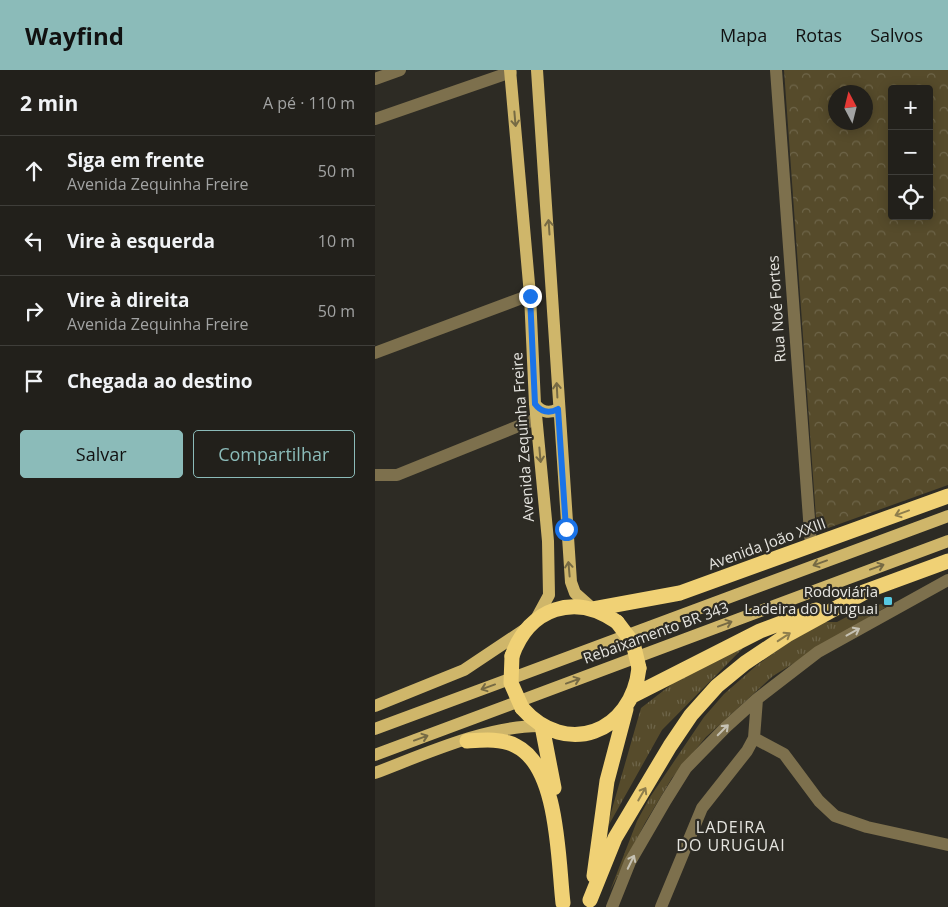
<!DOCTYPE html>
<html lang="pt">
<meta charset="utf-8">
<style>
body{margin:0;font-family:"Open Sans",sans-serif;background:#2e2d28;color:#f1f3f6}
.controls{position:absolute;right:15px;top:15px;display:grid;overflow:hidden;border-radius:5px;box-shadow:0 2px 12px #0003}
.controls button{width:45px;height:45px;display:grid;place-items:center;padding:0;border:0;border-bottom:1px solid #3f3e3a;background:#22201b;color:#f1f3f6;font:25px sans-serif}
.compass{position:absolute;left:453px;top:15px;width:45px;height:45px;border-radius:50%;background:#22201b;box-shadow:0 2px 12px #0003;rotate:353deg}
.stop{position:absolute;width:15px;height:15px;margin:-11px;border:4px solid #1a73e8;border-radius:50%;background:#fff}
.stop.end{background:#1a73e8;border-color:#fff;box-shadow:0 1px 5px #0008}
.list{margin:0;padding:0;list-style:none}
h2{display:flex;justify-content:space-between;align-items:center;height:65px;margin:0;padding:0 20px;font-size:21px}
h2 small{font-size:16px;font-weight:400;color:#a2a3a3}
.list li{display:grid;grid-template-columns:32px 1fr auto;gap:15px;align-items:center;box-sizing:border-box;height:70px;padding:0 20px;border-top:1px solid #3f3e3a}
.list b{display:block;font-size:19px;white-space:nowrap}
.list p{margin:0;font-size:16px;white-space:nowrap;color:#a2a3a3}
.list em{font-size:16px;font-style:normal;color:#a2a3a3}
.actions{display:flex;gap:10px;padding:15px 20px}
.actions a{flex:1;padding:11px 0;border:1px solid #8bbbb9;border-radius:5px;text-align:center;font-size:18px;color:#8bbbb9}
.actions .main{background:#8bbbb9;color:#111}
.icon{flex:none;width:28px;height:28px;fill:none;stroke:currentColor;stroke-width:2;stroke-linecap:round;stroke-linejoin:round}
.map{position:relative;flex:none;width:573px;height:837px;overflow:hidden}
header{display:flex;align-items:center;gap:30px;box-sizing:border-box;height:70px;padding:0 25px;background:#8bbbb9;color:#111}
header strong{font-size:24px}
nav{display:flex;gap:28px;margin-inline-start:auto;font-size:18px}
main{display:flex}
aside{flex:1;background:#22201b}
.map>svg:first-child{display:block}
.grass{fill:url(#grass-tufts)}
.forest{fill:url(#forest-crowns);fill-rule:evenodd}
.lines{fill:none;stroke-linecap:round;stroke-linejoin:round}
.minor{stroke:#7d704d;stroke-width:12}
.major{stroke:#cfb66a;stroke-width:12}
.highway{stroke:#f0d175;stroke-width:15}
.highway-bridge{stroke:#f0d175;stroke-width:15}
.oneway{stroke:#766a44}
.oneway2{stroke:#8e7e4c}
.oneway3{stroke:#c6c2b4}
.route{stroke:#1a73e8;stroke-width:6}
.poi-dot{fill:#57c9e2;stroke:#2d2b24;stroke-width:2}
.labels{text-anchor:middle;stroke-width:4.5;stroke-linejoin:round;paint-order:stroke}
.street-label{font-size:15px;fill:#e6e5e0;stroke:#2d2b24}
.poi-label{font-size:15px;fill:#e6e5e0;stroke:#2d2b24;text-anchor:end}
.neighbourhood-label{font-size:16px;letter-spacing:1px;fill:#e6e5e0;stroke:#2d2b24}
</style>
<header>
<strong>Wayfind</strong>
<nav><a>Mapa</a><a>Rotas</a><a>Salvos</a></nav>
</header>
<main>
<aside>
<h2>2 min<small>A pé · 110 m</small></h2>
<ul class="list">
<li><svg class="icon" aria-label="ahead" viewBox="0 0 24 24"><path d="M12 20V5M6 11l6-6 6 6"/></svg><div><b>Siga em frente</b><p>Avenida Zequinha Freire</p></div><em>50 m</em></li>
<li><svg class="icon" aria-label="left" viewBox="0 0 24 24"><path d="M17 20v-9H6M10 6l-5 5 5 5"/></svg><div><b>Vire à esquerda</b></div><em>10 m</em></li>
<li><svg class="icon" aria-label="right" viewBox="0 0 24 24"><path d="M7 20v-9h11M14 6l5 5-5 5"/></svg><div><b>Vire à direita</b><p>Avenida Zequinha Freire</p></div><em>50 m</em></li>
<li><svg class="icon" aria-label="arrive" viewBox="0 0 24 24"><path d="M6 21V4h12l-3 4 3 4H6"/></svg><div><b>Chegada ao destino</b></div></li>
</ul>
<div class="actions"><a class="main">Salvar</a><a>Compartilhar</a></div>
</aside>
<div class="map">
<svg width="573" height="837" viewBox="0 0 573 837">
<defs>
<pattern id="grass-tufts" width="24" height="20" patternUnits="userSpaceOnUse" patternTransform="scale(1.25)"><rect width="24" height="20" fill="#564b2b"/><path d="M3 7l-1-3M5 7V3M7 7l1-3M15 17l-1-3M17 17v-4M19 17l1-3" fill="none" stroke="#6e6549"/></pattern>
<pattern id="forest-crowns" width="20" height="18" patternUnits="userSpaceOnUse" patternTransform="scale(1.25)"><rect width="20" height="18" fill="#564b2b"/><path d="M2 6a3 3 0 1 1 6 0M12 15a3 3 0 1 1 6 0" fill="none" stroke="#6e6549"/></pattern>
</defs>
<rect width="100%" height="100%" fill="#2d2b24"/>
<path class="grass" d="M 519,532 L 398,606 L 331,667 L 297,708 L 270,753 L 235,821 L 262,751 L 275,727 L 329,647 L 349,624 L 382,595 L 442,552 L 462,552 L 490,537 Z
M 369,577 L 287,660 L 231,760 L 266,638 L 319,597 Z"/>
<path class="forest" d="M 409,0 L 573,0 L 573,415 L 442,462 ZM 517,19 L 554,19 L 554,146 L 517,146 ZM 460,22 L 490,22 L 490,52 L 460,52 Z"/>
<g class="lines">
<path class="minor" d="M 401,0 L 436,476
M 0,9 L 25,0
M 0,49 L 136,2
M 0,283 L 155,225
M 0,405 L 22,405 L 161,349
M 379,668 L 409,684 L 444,731 L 460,746 L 492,757 L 573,775
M 237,837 L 255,792 L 291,730 L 311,698 L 351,657 L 382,629 L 443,582 L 573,510
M 286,837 L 327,738 L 372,681 L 379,668 L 382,629"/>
<path class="major" d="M 135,0 L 155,225 L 160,334 L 173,471 L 174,525 L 161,549
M 162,0 L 196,512 L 200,523 L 218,539
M 160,334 C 166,342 174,344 183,339
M 0,636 L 89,600 L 149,560
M 0,659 L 573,446
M 0,685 L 573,471
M 0,703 C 50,684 113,655 167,656"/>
<path class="highway" d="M 486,523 L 573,491
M 218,539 L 305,523 L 573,426
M 137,586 C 154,538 200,522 242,552
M 259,625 L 385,561 L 441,540
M 147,638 C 191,688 257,663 264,598
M 167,656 L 179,718
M 92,671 C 107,670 127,668 141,676 C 184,697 183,791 188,833
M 219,806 L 232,711 L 251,639
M 215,830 L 240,768 L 295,676 L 316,645 L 342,616 L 370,593 L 412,565 L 494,520"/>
<path class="highway-bridge" d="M 242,552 L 258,573 L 264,598
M 137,586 L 136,613 L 147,638"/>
</g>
<defs><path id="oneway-shaft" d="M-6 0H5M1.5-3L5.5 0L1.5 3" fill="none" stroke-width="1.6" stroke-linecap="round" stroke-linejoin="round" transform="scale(1.25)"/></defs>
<g class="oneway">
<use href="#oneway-shaft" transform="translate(140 49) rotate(85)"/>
<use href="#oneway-shaft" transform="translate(174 157) rotate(-94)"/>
<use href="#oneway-shaft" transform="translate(182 320) rotate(-93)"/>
<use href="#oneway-shaft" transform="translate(165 385) rotate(85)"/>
<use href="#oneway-shaft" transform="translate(445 493) rotate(160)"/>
<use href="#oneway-shaft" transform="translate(502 497) rotate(-20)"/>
<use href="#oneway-shaft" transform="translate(194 499) rotate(-95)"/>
<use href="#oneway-shaft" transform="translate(350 554) rotate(-20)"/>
<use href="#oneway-shaft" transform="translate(198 611) rotate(-20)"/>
<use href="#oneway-shaft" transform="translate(113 617) rotate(160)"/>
<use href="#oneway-shaft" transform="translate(46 668) rotate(-20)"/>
</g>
<g class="oneway2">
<use href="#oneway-shaft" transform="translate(527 443) rotate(160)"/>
<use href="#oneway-shaft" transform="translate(409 567) rotate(-33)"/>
<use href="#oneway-shaft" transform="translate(267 724) rotate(-60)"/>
</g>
<g class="oneway3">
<use href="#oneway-shaft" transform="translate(478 562) rotate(-29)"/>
<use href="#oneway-shaft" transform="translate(348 660) rotate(-45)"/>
<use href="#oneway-shaft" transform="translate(256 792) rotate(-64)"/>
</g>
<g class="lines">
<path class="route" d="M 155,226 L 160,334 C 166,342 174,344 183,339 L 191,459"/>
</g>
<rect class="poi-dot" x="508" y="526" width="10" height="10" rx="2.5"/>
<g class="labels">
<g class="street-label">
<text transform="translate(402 239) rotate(-94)" y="5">Rua Noé Fortes</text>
<text transform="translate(148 367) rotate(-94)" y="5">Avenida Zequinha Freire</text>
<text transform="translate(392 474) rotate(-20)" y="5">Avenida João XXIII</text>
<text transform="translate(281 563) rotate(-20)" y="5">Rebaixamento BR 343</text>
</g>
<g class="poi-label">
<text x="503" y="527">Rodoviária<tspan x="503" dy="17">Ladeira do Uruguai</tspan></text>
</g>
<g class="neighbourhood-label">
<text x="356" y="763">LADEIRA<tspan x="356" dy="18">DO URUGUAI</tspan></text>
</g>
</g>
</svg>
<div class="controls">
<button>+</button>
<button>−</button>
<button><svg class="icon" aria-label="locate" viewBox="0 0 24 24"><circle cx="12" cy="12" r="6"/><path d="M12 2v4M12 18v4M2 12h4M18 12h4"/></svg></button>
</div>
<svg class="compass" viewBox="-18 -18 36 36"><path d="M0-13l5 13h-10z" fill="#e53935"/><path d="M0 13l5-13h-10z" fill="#a2a3a3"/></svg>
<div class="stop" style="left:191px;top:459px"></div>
<div class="stop end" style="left:155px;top:226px"></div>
</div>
</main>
